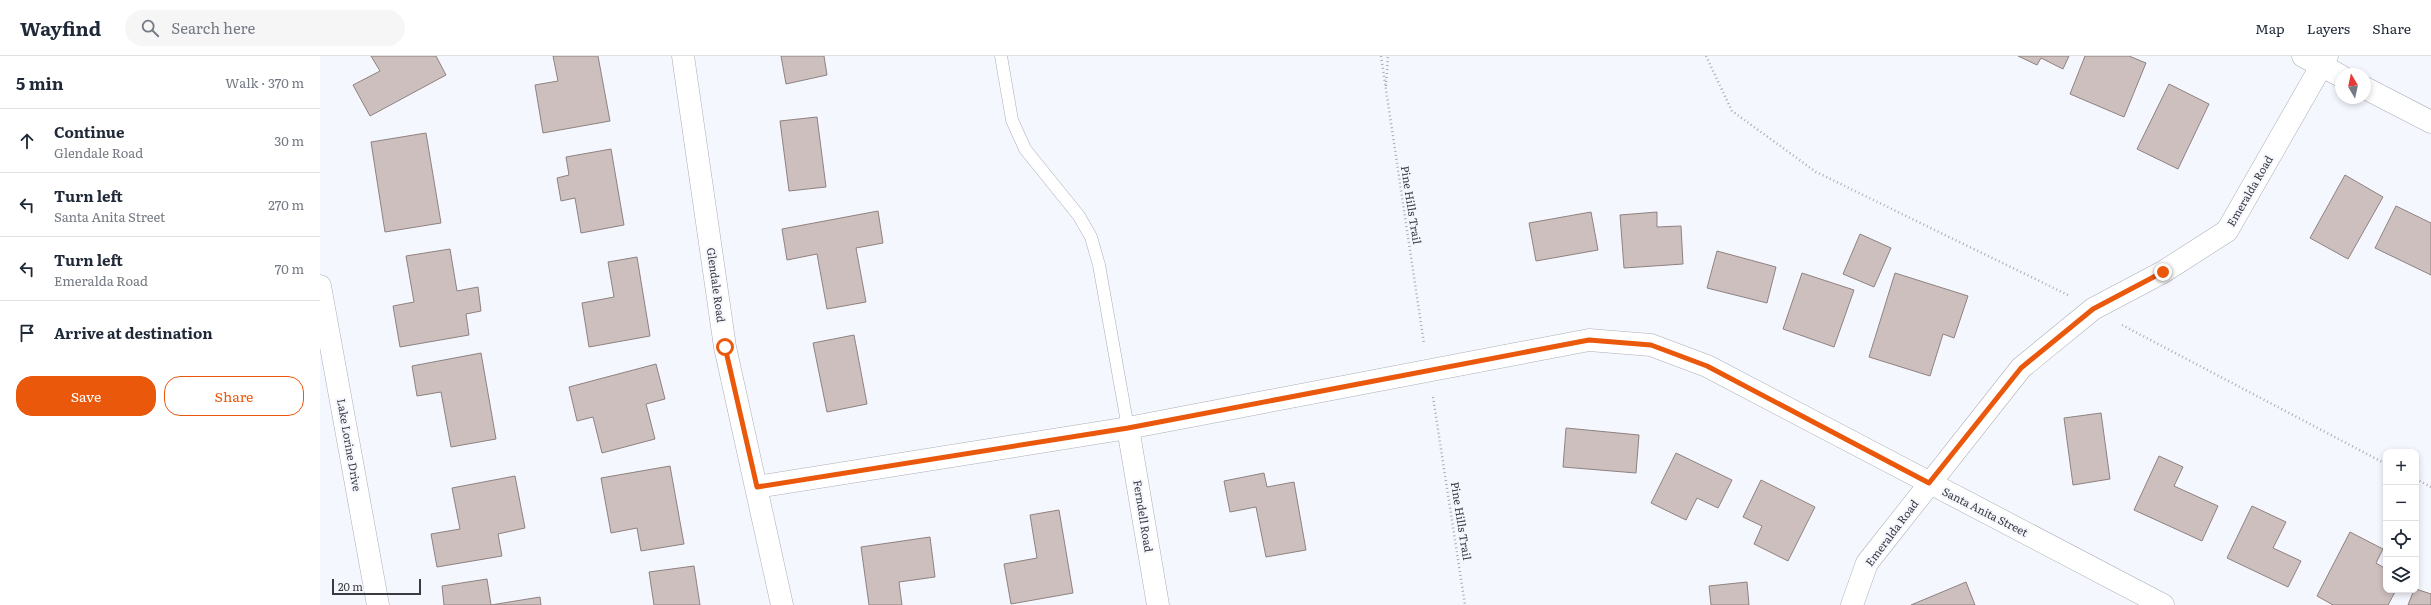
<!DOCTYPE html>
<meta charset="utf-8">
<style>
body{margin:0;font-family:Literata,serif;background:#f6f6f7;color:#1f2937}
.controls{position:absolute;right:12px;bottom:12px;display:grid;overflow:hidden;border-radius:8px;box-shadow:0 2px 6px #0003}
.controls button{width:36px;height:36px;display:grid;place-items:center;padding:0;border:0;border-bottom:1px solid #e0e1e3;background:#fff;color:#1f2937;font:20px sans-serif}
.compass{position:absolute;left:2015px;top:12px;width:36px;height:36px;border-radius:50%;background:#fff;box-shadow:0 2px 6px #0003;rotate:351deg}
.scale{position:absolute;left:12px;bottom:10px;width:89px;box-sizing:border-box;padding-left:4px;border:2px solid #393b3f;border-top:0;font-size:11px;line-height:14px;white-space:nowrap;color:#393b3f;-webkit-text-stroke:3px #f5f7fe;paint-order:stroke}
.stop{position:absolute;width:12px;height:12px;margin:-9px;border:3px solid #ea580c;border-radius:50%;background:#fff}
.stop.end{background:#ea580c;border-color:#fff;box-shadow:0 1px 4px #0008}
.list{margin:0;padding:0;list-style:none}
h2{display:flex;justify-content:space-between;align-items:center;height:52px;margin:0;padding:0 16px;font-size:17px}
h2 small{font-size:13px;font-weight:400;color:#747a83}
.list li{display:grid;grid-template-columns:26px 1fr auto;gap:12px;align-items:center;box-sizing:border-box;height:64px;padding:0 16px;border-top:1px solid #e0e1e3}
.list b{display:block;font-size:15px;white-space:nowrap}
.list p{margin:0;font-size:13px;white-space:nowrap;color:#747a83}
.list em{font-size:13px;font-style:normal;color:#747a83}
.actions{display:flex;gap:8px;padding:12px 16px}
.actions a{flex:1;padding:9px 0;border:1px solid #ea580c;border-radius:16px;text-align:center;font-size:14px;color:#ea580c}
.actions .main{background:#ea580c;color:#fff}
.icon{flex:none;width:22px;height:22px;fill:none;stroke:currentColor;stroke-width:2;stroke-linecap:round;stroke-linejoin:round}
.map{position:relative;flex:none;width:2111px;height:549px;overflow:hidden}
header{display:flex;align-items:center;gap:24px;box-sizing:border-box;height:56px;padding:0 20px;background:#fff;border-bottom:1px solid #e0e1e3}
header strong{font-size:19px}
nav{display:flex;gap:22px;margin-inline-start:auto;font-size:14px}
.search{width:280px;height:36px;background:#f6f6f7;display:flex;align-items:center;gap:10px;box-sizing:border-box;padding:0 14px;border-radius:22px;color:#747a83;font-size:15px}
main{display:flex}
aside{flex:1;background:#fff}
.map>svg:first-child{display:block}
.building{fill:#ccbfbd;stroke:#8e8280}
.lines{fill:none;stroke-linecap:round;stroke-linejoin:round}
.lane-casing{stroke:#aaaeb7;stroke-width:13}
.street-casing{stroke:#aaaeb7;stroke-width:23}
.path{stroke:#aaacb2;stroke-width:2.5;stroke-dasharray:1 3;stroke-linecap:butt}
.lane{stroke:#fff;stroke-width:12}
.street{stroke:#fff;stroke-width:22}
.route{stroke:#ea580c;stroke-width:5}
.labels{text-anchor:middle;stroke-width:4;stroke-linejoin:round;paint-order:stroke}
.street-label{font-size:11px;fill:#393b3f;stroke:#f5f7fe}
</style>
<header>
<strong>Wayfind</strong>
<div class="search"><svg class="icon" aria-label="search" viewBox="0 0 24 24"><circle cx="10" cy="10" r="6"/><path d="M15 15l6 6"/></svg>Search here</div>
<nav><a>Map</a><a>Layers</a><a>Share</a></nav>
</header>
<main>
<aside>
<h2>5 min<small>Walk · 370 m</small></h2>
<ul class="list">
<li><svg class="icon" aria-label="ahead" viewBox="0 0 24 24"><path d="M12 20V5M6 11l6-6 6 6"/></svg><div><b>Continue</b><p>Glendale Road</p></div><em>30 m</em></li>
<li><svg class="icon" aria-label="left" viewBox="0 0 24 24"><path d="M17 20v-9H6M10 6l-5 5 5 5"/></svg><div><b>Turn left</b><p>Santa Anita Street</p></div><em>270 m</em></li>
<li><svg class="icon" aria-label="left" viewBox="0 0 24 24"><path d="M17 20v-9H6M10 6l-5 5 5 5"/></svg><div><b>Turn left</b><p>Emeralda Road</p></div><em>70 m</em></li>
<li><svg class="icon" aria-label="arrive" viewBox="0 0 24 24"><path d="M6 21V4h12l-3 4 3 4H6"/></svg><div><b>Arrive at destination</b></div></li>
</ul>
<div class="actions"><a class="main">Save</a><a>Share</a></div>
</aside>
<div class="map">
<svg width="2111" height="549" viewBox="0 0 2111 549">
<rect width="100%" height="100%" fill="#f5f7fe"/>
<path class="building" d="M 51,0 L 116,0 L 126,19 L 50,60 L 33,29 L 60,15 Z
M 233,0 L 278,0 L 290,65 L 223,77 L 215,29 L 238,25 Z
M 461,0 L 504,0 L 507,19 L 466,28 Z
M 1698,0 L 1749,0 L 1743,13 L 1721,2 L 1717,9 Z
M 1765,0 L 1809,0 L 1826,7 L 1804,61 L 1750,38 Z
M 1849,28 L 1889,48 L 1858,113 L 1817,93 Z
M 497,61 L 506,131 L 469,135 L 460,65 Z
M 106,77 L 121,167 L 65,176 L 51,86 Z
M 291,93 L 304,169 L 261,177 L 255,142 L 241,145 L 237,122 L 249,119 L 246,101 Z
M 2025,119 L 2063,141 L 2028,203 L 1990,182 Z
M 2076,150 L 2111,167 L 2111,219 L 2055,192 Z
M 558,155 L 563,187 L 536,192 L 546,246 L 507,253 L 497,198 L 467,204 L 462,173 Z
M 1271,156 L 1278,194 L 1216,205 L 1209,167 Z
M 1337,156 L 1337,171 L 1361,170 L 1363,208 L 1304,212 L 1300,159 Z
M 1540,178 L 1571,192 L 1554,231 L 1523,218 Z
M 130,193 L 137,235 L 158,231 L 161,255 L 146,258 L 149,279 L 80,291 L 73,250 L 94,246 L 86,200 Z
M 1397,195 L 1456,211 L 1447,247 L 1387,232 Z
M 317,201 L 330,280 L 269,291 L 262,247 L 294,241 L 288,206 Z
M 1482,217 L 1534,234 L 1514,291 L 1463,273 Z
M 1575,217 L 1648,240 L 1634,282 L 1623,278 L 1610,320 L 1549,301 Z
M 534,279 L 547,348 L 507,356 L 493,287 Z
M 161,297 L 176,383 L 131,391 L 121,336 L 97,340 L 92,310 Z
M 336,308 L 345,343 L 326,348 L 335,383 L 282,397 L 273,361 L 257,365 L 249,331 Z
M 1781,357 L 1790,423 L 1753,429 L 1744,362 Z
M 1246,372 L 1319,379 L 1316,417 L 1243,411 Z
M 1356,397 L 1412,424 L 1398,452 L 1377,442 L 1366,464 L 1331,447 Z
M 1839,400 L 1863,411 L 1854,430 L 1898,450 L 1882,485 L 1814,454 Z
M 350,410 L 364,488 L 321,495 L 317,472 L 291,477 L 281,422 Z
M 944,417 L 947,431 L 974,426 L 986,494 L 946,501 L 936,451 L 910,456 L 904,425 Z
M 195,420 L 205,472 L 178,478 L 182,500 L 117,511 L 111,478 L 140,473 L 132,432 Z
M 1441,424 L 1495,451 L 1468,505 L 1434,488 L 1442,470 L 1423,461 Z
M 1932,450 L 1966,466 L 1953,492 L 1981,505 L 1968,531 L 1907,502 Z
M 739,454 L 753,537 L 691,548 L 684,508 L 717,502 L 710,459 Z
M 2030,476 L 2063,493 L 2056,507 L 2066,513 L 2066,534 L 2076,534 L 2068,549 L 2013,549 L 1997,540 Z
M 610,481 L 615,521 L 579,526 L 582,549 L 549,549 L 541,491 Z
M 374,510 L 380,549 L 334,549 L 329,516 Z
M 167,523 L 171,549 L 220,541 L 221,549 L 124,549 L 122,530 Z
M 1427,526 L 1429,549 L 1391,549 L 1389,530 Z
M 1646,526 L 1655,549 L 1591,549 Z
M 2096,533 L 2111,538 L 2111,549 L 2088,549 L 2094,534 Z"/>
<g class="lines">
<g class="lane-casing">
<path id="lane" d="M 681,0 L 692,64 L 705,93 L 759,160 L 771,181 L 779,209 L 808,372"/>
</g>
<g class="street-casing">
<path id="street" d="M 363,0 L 405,291 L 462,549
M 1983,0 L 2021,20
M 2045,32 L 2111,66
M 0,230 L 58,549
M 808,372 L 838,549
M 437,431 L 808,372 L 1269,284 L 1331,289 L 1387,310 L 1843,549
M 1532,549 L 1547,507 L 1701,312 L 1773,253 L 1843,216 L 1907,175 L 2007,0"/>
</g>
<path class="path" d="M 1061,0 L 1104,288
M 1386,0 L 1412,55 L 1496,116 L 1748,239
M 1066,30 L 1068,0
M 1802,269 L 2066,408
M 1113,341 L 1145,549
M 2096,423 L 2111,431"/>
<use href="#lane" class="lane"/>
<use href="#street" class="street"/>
</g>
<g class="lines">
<path class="route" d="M 405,291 L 437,431 L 808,372 L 1269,284 L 1331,289 L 1387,310 L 1609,427 L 1701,312 L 1773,253 L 1843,216"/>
</g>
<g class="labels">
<g class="street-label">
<text transform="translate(1930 135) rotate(-60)" y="4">Emeralda Road</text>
<text transform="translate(1091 149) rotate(81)" y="4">Pine Hills Trail</text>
<text transform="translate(396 229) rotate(82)" y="4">Glendale Road</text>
<text transform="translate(29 389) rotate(80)" y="4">Lake Lorine Drive</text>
<text transform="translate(1665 456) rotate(27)" y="4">Santa Anita Street</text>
<text transform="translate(823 460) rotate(81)" y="4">Ferndell Road</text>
<text transform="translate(1141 465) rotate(81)" y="4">Pine Hills Trail</text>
<text transform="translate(1572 477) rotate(-53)" y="4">Emeralda Road</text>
</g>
</g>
</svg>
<div class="controls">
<button>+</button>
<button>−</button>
<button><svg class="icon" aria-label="locate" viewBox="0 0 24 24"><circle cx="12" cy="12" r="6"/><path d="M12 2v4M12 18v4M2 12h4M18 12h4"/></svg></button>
<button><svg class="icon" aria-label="layers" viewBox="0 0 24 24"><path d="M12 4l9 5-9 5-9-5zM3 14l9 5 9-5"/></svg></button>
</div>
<svg class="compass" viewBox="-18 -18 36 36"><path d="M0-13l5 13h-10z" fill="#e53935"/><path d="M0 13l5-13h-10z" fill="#747a83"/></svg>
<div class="scale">20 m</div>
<div class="stop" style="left:405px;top:291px"></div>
<div class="stop end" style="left:1843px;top:216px"></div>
</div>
</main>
